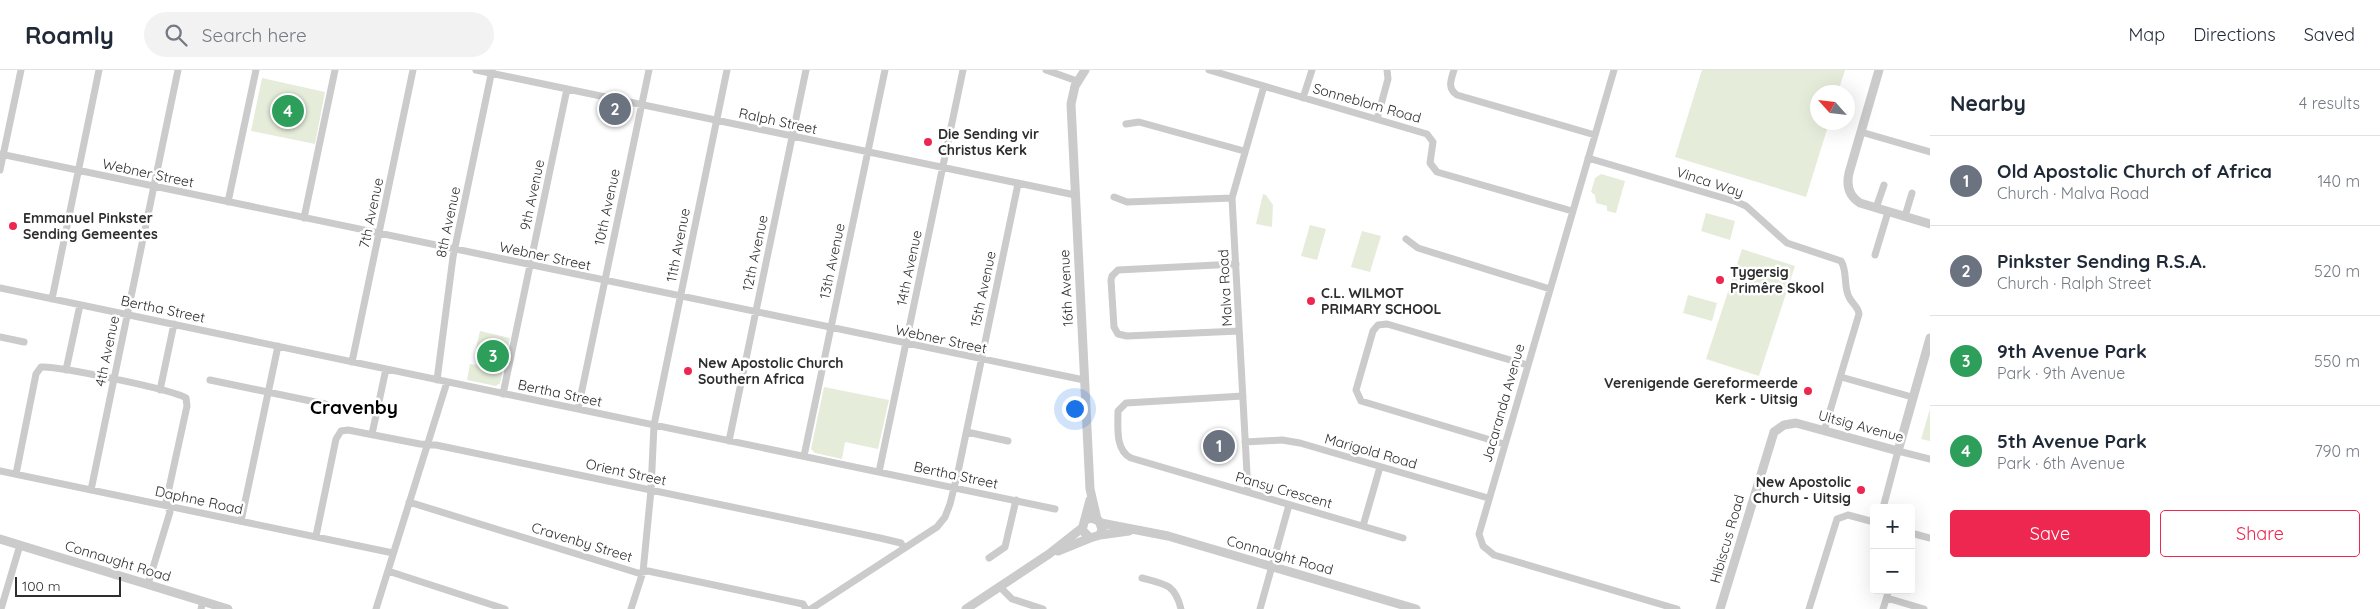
<!DOCTYPE html>
<meta charset="utf-8">
<style>
body{margin:0;font-family:Quicksand,sans-serif;background:#f2f2f3;color:#1f2937}
.controls{position:absolute;right:15px;bottom:15px;display:grid;overflow:hidden;border-radius:5px;box-shadow:0 5px 20px #0002}
.controls button{width:45px;height:45px;display:grid;place-items:center;padding:0;border:0;border-bottom:1px solid #e0e1e3;background:#fff;color:#1f2937;font:25px sans-serif}
.compass{position:absolute;left:1810px;top:15px;width:45px;height:45px;border-radius:50%;background:#fff;box-shadow:0 5px 20px #0002;rotate:297deg}
.scale{position:absolute;left:15px;bottom:12px;width:106px;box-sizing:border-box;padding-left:5px;border:2px solid #2e2e2e;border-top:0;font-size:14px;line-height:18px;white-space:nowrap;color:#2e2e2e;-webkit-text-stroke:4px #fff;paint-order:stroke}
.you{position:absolute;left:1074px;top:338px;width:18px;height:18px;margin:-12px;border:4px solid #fff;border-radius:50%;background:#1a73e8;box-shadow:0 0 0 8px #1a73e833}
.badge{display:grid;place-items:center;width:32px;height:32px;border-radius:50%;background:#ee2750;color:#fff;font-size:16px;font-weight:700}
.pin{position:absolute;translate:-50% -50%;border:2px solid #fff;box-shadow:0 1px 5px #0006}
.list{margin:0;padding:0;list-style:none}
h2{display:flex;justify-content:space-between;align-items:center;height:65px;margin:0;padding:0 20px;font-size:21px}
h2 small{font-size:16px;font-weight:400;color:#747a83}
.list li{display:grid;grid-template-columns:32px 1fr auto;gap:15px;align-items:center;box-sizing:border-box;height:90px;padding:0 20px;border-top:1px solid #e0e1e3}
.list b{display:block;font-size:19px;white-space:nowrap}
.list p{margin:0;font-size:16px;white-space:nowrap;color:#747a83}
.list em{font-size:16px;font-style:normal;color:#747a83}
.actions{display:flex;gap:10px;padding:15px 20px}
.actions a{flex:1;padding:11px 0;border:1px solid #ee2750;border-radius:5px;text-align:center;font-size:18px;color:#ee2750}
.actions .main{background:#ee2750;color:#fff}
.icon{flex:none;width:28px;height:28px;fill:none;stroke:currentColor;stroke-width:2;stroke-linecap:round;stroke-linejoin:round}
.map{position:relative;flex:none;width:1930px;height:539px;overflow:hidden}
header{display:flex;align-items:center;gap:30px;box-sizing:border-box;height:70px;padding:0 25px;background:#fff;border-bottom:1px solid #e0e1e3}
header strong{font-size:24px}
nav{display:flex;gap:28px;margin-inline-start:auto;font-size:18px}
.search{width:350px;height:45px;background:#f2f2f3;display:flex;align-items:center;gap:12px;box-sizing:border-box;padding:0 18px;border-radius:28px;color:#747a83;font-size:19px}
main{display:flex}
aside{flex:1;background:#fff}
.map>svg:first-child{display:block}
.green{fill:#e6ecda}
.lines{fill:none;stroke-linecap:round;stroke-linejoin:round}
.minor{stroke:#cbcbcb;stroke-width:7}
.tertiary{stroke:#cbcbcb;stroke-width:9}
.poi-dot{fill:#ee2750;stroke:#fff;stroke-width:2}
.labels{text-anchor:middle;stroke-width:5;stroke-linejoin:round;paint-order:stroke}
.street-label{font-size:14px;fill:#2e2e2e;stroke:#fff}
.poi-label{font-size:14px;font-weight:bold;fill:#2e2e2e;stroke:#fff;text-anchor:start}
.district-label{font-size:19px;font-weight:bold;fill:#000;stroke:#fff}
</style>
<header>
<strong>Roamly</strong>
<div class="search"><svg class="icon" aria-label="search" viewBox="0 0 24 24"><circle cx="10" cy="10" r="6"/><path d="M15 15l6 6"/></svg>Search here</div>
<nav><a>Map</a><a>Directions</a><a>Saved</a></nav>
</header>
<main>
<div class="map">
<svg width="1930" height="539" viewBox="0 0 1930 539">
<rect width="100%" height="100%" fill="#fff"/>
<path class="green" d="M 1702,0 L 1845,0 L 1838,22 L 1818,22 L 1818,52 L 1829,53 L 1806,127 L 1675,87 Z
M 262,8 L 325,22 L 315,74 L 251,61 Z
M 1601,104 L 1625,111 L 1616,143 L 1607,141 L 1607,136 L 1596,133 L 1595,125 L 1591,122 L 1595,108 Z
M 1263,124 L 1266,125 L 1273,135 L 1272,157 L 1256,154 Z
M 1706,143 L 1735,151 L 1730,170 L 1701,161 Z
M 1310,155 L 1326,159 L 1317,190 L 1301,186 Z
M 1362,161 L 1381,166 L 1370,202 L 1351,197 Z
M 1742,179 L 1795,196 L 1759,306 L 1706,289 Z
M 1688,225 L 1717,233 L 1712,251 L 1683,243 Z
M 480,261 L 510,268 L 500,313 L 496,316 L 467,310 L 470,294 L 478,295 L 481,279 L 476,278 Z
M 824,317 L 889,330 L 878,379 L 845,372 L 842,389 L 815,383 L 811,379 Z
M 1930,339 L 1930,371 L 1921,369 Z"/>
<g class="lines">
<path class="minor" d="M 476,0 L 1075,125
M 1046,0 L 1077,11
M 1209,0 L 1427,64 L 1433,72 L 1430,93 L 1437,102 L 1572,141
M 1454,0 C 1451,10 1447,18 1457,25 L 1595,65
M 1614,0 L 1479,464 L 1483,476 L 1494,485 L 1677,539
M 1303,28 L 1312,0
M 1377,49 L 1388,9 L 1387,0
M 1126,54 L 1139,52 L 1244,81
M 1861,62 L 1930,82
M 0,84 L 1084,310
M 1588,88 L 1737,132 L 1746,136 L 1787,173 L 1841,191 C 1848,202 1843,216 1849,227 C 1852,234 1858,236 1859,244 L 1824,361
M 0,100 L 21,0
M 1114,127 L 1127,132 L 1232,128
M 228,132 L 256,0
M 1876,138 L 1884,115
M 1905,146 L 1912,123
M 304,148 L 335,0
M 1406,169 L 1418,178 L 1550,219
M 1875,185 L 1888,142
M 1236,194 L 1118,200 L 1112,206 L 1111,210 L 1114,257 L 1118,264 L 1127,266 L 1239,261
M 0,218 L 1055,439
M 52,229 L 99,0
M 0,267 L 24,272
M 352,292 L 413,0
M 66,300 L 80,235
M 1841,307 L 1912,327
M 210,310 L 325,334
M 437,310 L 453,187 L 492,0
M 160,320 L 174,254
M 503,324 L 567,19
M 1243,326 L 1126,333 L 1118,341 C 1118,357 1115,380 1131,388 L 1403,468
M 578,339 L 649,0
M 967,362 L 1008,371
M 372,364 L 386,299
M 729,371 L 806,0
M 1245,372 L 1282,370 L 1300,373 L 1488,428
M 1504,374 L 1361,331 L 1356,320 L 1373,261 L 1378,255 L 1387,254 L 1527,295
M 804,386 L 885,0
M 0,401 L 393,483
M 879,402 L 963,0
M 16,404 L 36,304 L 41,297 C 59,296 174,320 186,328 L 187,336 L 166,432 L 170,442 L 148,514
M 91,420 L 178,0
M 1248,422 L 1232,128 L 1264,16
M 409,432 L 638,503 L 648,501 L 803,534 L 806,539
M 1883,438 L 1898,381 L 1930,389
M 241,451 L 278,276
M 1363,456 L 1380,397
M 1911,463 L 1930,468
M 316,466 L 336,369 L 341,361 L 348,360 L 420,374 L 436,375 L 880,468 L 901,473 L 904,478
M 989,488 L 1005,477 L 1016,430
M 388,501 L 505,539
M 1142,508 C 1165,514 1175,514 1181,539
M 1000,517 L 1012,529 L 1043,539
M 1887,528 L 1924,539
M 1,539 L 20,475
M 201,539 L 203,531
M 376,539 L 447,312
M 631,539 L 643,502 L 651,420 L 654,355 L 727,0
M 811,539 L 937,457 L 945,447 L 950,434 L 958,402 L 1018,114
M 1260,539 L 1289,435
M 1809,539 L 1837,449 L 1848,445 L 1874,452
M 1883,539 L 1889,520"/>
<path class="tertiary" d="M 1085,0 L 1075,16 L 1071,34 L 1090,419 L 1097,449
M 1879,0 L 1849,103 C 1846,116 1849,126 1860,133 L 1930,154
M 1085,450 L 1092,448 L 1099,451 L 1102,459 L 1100,465 L 1090,468 L 1082,460 L 1090,430
M 1101,453 L 1168,466 L 1416,539
M 1100,465 L 1129,461
M 0,469 L 228,539
M 1058,481 L 1090,468
M 966,539 L 1049,484 L 1082,458
M 1720,539 L 1774,362 L 1784,355 L 1796,353 L 1898,381 L 1930,268"/>
</g>
<g class="poi-dot">
<circle cx="928" cy="72" r="5"/>
<circle cx="13" cy="156" r="5"/>
<circle cx="1720" cy="210" r="5"/>
<circle cx="1311" cy="231" r="5"/>
<circle cx="688" cy="301" r="5"/>
<circle cx="1808" cy="321" r="5"/>
<circle cx="1861" cy="420" r="5"/>
</g>
<g class="labels">
<g class="street-label">
<text transform="translate(1367 33) rotate(16)" y="5">Sonneblom Road</text>
<text transform="translate(778 51) rotate(12)" y="5">Ralph Street</text>
<text transform="translate(148 103) rotate(12)" y="5">Webner Street</text>
<text transform="translate(1710 112) rotate(18)" y="5">Vinca Way</text>
<text transform="translate(532 125) rotate(-78)" y="5">9th Avenue</text>
<text transform="translate(607 137) rotate(-78)" y="5">10th Avenue</text>
<text transform="translate(371 143) rotate(-78)" y="5">7th Avenue</text>
<text transform="translate(448 152) rotate(-78)" y="5">8th Avenue</text>
<text transform="translate(678 175) rotate(-79)" y="5">11th Avenue</text>
<text transform="translate(755 183) rotate(-78)" y="5">12th Avenue</text>
<text transform="translate(545 186) rotate(12)" y="5">Webner Street</text>
<text transform="translate(832 191) rotate(-78)" y="5">13th Avenue</text>
<text transform="translate(909 198) rotate(-78)" y="5">14th Avenue</text>
<text transform="translate(1066 218) rotate(-93)" y="5">16th Avenue</text>
<text transform="translate(1225 218) rotate(-93)" y="5">Malva Road</text>
<text transform="translate(983 219) rotate(-78)" y="5">15th Avenue</text>
<text transform="translate(163 239) rotate(12)" y="5">Bertha Street</text>
<text transform="translate(941 269) rotate(12)" y="5">Webner Street</text>
<text transform="translate(107 281) rotate(-78)" y="5">4th Avenue</text>
<text transform="translate(560 323) rotate(12)" y="5">Bertha Street</text>
<text transform="translate(1503 333) rotate(-74)" y="5">Jacaranda Avenue</text>
<text transform="translate(1861 356) rotate(15)" y="5">Uitsig Avenue</text>
<text transform="translate(1371 381) rotate(16)" y="5">Marigold Road</text>
<text transform="translate(626 402) rotate(12)" y="5">Orient Street</text>
<text transform="translate(956 405) rotate(12)" y="5">Bertha Street</text>
<text transform="translate(1284 420) rotate(16)" y="5">Pansy Crescent</text>
<text transform="translate(199 430) rotate(12)" y="5">Daphne Road</text>
<text transform="translate(1727 469) rotate(-74)" y="5">Hibiscus Road</text>
<text transform="translate(582 472) rotate(17)" y="5">Cravenby Street</text>
<text transform="translate(1280 485) rotate(16)" y="5">Connaught Road</text>
<text transform="translate(118 491) rotate(17)" y="5">Connaught Road</text>
</g>
<g class="poi-label">
<text x="938" y="69">Die Sending vir<tspan x="938" dy="16">Christus Kerk</tspan></text>
<text x="23" y="153">Emmanuel Pinkster<tspan x="23" dy="16">Sending Gemeentes</tspan></text>
<text x="1730" y="207">Tygersig<tspan x="1730" dy="16">Primêre Skool</tspan></text>
<text x="1321" y="228">C.L. WILMOT<tspan x="1321" dy="16">PRIMARY SCHOOL</tspan></text>
<text x="698" y="298">New Apostolic Church<tspan x="698" dy="16">Southern Africa</tspan></text>
<text x="1798" y="318" text-anchor="end">Verenigende Gereformeerde<tspan x="1798" dy="16">Kerk - Uitsig</tspan></text>
<text x="1851" y="417" text-anchor="end">New Apostolic<tspan x="1851" dy="16">Church - Uitsig</tspan></text>
</g>
<g class="district-label">
<text x="354" y="344">Cravenby</text>
</g>
</g>
</svg>
<div class="controls">
<button>+</button>
<button>−</button>
</div>
<svg class="compass" viewBox="-18 -18 36 36"><path d="M0-13l5 13h-10z" fill="#e53935"/><path d="M0 13l5-13h-10z" fill="#747a83"/></svg>
<div class="scale">100 m</div>
<div class="you"></div>
<div class="pin badge" style="left:1219px;top:376px;background:#6b7280">1</div>
<div class="pin badge" style="left:615px;top:39px;background:#6b7280">2</div>
<div class="pin badge" style="left:493px;top:286px;background:#2e9e5b">3</div>
<div class="pin badge" style="left:288px;top:41px;background:#2e9e5b">4</div>
</div>
<aside>
<h2>Nearby<small>4 results</small></h2>
<ul class="list">
<li><span class="badge" style="background:#6b7280">1</span><div><b>Old Apostolic Church of Africa</b><p>Church · Malva Road</p></div><em>140 m</em></li>
<li><span class="badge" style="background:#6b7280">2</span><div><b>Pinkster Sending R.S.A.</b><p>Church · Ralph Street</p></div><em>520 m</em></li>
<li><span class="badge" style="background:#2e9e5b">3</span><div><b>9th Avenue Park</b><p>Park · 9th Avenue</p></div><em>550 m</em></li>
<li><span class="badge" style="background:#2e9e5b">4</span><div><b>5th Avenue Park</b><p>Park · 6th Avenue</p></div><em>790 m</em></li>
</ul>
<div class="actions"><a class="main">Save</a><a>Share</a></div>
</aside>
</main>
